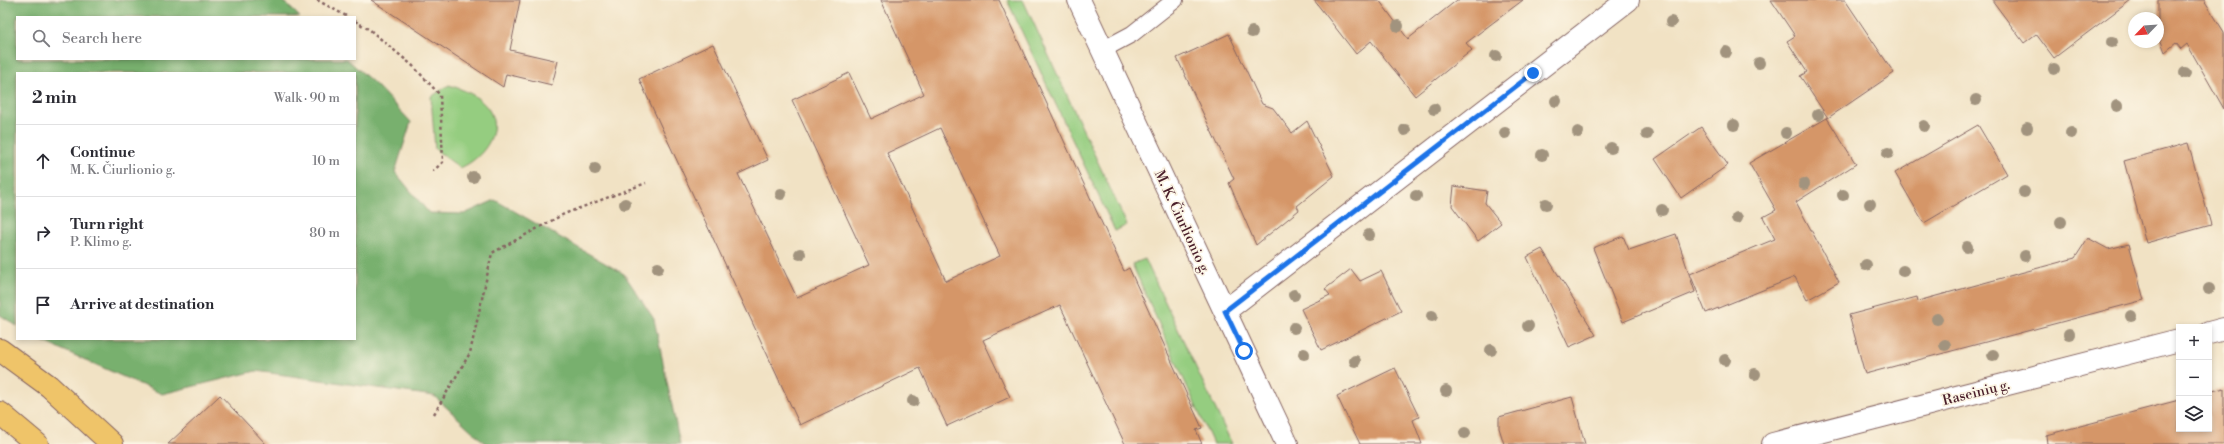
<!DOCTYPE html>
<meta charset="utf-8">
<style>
body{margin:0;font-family:"Libre Bodoni",serif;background:#f2f2f3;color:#2b2b33}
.controls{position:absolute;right:12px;bottom:12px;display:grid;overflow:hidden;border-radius:0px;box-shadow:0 2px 6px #0003}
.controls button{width:36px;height:36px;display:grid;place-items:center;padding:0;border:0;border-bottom:1px solid #e1e1e2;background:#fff;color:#2b2b33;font:20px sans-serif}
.compass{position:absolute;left:2128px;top:12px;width:36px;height:36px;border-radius:50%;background:#fff;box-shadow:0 2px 6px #0003;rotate:245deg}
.stop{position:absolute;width:12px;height:12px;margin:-9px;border:3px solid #1a73e8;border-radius:50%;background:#fff}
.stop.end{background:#1a73e8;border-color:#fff;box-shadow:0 1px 4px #0008}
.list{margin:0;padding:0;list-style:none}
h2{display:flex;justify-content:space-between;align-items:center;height:52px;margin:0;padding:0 16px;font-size:17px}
h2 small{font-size:13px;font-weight:400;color:#7c7c81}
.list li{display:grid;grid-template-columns:26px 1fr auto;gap:12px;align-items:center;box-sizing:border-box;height:72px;padding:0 16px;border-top:1px solid #e1e1e2}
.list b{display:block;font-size:15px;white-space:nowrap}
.list p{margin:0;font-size:13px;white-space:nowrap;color:#7c7c81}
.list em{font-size:13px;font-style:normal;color:#7c7c81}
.icon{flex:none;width:22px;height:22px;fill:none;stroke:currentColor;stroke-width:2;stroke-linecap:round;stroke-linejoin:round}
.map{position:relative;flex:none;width:2224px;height:444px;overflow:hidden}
.search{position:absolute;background:#fff;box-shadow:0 2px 6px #0003;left:16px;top:16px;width:340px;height:44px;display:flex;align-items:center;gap:10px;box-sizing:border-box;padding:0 14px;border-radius:0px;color:#7c7c81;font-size:15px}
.panel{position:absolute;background:#fff;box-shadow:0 2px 6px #0003;left:16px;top:72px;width:340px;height:268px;border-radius:0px}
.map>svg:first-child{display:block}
.green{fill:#95cd80;stroke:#707656}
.forest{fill:#78b06e;stroke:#61684c}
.building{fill:#d59668;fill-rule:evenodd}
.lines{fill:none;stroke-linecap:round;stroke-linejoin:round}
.service-casing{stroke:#846361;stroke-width:18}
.minor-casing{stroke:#846361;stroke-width:24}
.trunk-casing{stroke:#846361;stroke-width:24}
.path{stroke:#846361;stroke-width:2.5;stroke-dasharray:3 3;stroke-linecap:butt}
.service{stroke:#fff;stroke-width:16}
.minor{stroke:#fff;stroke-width:22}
.trunk{stroke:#efc469;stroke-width:22}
.tree{fill:#a1937e}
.route{stroke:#1a73e8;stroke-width:5}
.labels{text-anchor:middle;stroke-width:3.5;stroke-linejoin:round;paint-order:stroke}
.street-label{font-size:14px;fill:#4a1f2b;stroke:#fcf5e5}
</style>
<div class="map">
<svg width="2224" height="444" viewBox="0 0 2224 444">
<rect width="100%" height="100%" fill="#fcf5e5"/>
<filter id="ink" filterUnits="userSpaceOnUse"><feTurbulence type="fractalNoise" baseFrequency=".025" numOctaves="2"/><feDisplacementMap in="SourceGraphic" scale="8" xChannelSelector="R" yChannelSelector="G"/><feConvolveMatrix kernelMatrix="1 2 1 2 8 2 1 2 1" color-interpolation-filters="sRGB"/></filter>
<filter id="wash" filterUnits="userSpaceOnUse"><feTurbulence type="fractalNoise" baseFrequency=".012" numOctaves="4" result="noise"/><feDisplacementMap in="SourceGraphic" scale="16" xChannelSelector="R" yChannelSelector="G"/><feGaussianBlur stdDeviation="0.9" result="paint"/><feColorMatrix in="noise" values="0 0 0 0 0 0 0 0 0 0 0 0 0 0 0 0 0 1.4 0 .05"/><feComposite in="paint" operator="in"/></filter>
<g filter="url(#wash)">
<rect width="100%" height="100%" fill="#f1e2c4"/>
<path class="green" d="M 1007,0 L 1023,0 L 1127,225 L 1115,231 Z
M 449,85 C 461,89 473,93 482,102 C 508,125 485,158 460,168 L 435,149 L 431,97 Z
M 1145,259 L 1232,444 L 1213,444 L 1132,264 Z"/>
<path class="forest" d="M 0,0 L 282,0 L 300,17 L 17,17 L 17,59 L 347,59 L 375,84 L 411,122 L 395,172 L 429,213 L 464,214 L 495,200 L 624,274 L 654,319 L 680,444 L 486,444 L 434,396 L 256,371 L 162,394 L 38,339 L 355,339 L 355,73 L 17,73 L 17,326 L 0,315 Z"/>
<g id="blocks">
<path class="building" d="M 371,0 L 520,0 L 510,50 L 558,61 L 552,85 L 506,74 L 503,87 Z
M 881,0 L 999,0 L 1124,271 L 1129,268 L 1202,428 L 1196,430 L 1202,444 L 1125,444 L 1060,305 L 983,340 L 1010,397 L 947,426 L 920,368 L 800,425 L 639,79 L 713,44 L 768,160 L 738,174 L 797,298 L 869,265 L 792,100 L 849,73 L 871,119 L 924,94 ZM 940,128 L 1000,256 L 946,281 L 887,153 Z
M 1314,0 L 1379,0 L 1408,39 L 1457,0 L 1523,0 L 1466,43 L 1472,50 L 1415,96 L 1371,41 L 1356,54 Z
M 1771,0 L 1845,0 L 1894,73 L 1828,118 L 1800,76 L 1807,72 L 1787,41 L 1795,36 Z
M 1992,0 L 2131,0 L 2054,58 L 2036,34 L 2024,43 Z
M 2158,0 L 2204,0 L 2224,32 L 2224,109 L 2187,44 L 2181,49 L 2176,43 L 2165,52 L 2158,33 Z
M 1229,34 L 1262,104 L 1273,108 L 1292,133 L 1307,121 L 1334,176 L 1297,206 L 1299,210 L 1256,245 L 1229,183 L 1234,179 L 1177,58 Z
M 1827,118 L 1856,164 L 1796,202 L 1839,282 L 1807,300 L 1795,277 L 1706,313 L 1690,274 L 1775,239 L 1763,217 L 1776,210 L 1749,163 Z
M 1978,125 L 2007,174 L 1924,223 L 1895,173 Z
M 1701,127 L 1728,165 L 1681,198 L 1655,159 Z
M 2188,143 L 2211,225 L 2146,243 L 2124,161 Z
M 1454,186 L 1487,191 L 1485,203 L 1501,223 L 1478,241 L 1452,206 Z
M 1676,234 L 1695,292 L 1623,322 L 1593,248 L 1623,236 L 1629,250 Z
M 2088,238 L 2108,249 L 2129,244 L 2144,300 L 1865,374 L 1849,315 L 1917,297 L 1918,301 L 2075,258 Z
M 1542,249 L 1596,335 L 1569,347 L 1527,257 Z
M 1351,269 L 1360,281 L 1381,271 L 1401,311 L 1321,350 L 1301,309 L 1330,295 L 1325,289 Z
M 1395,368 L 1419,417 L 1413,420 L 1422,444 L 1360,444 L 1337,396 Z
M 2224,388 L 2224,444 L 2047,444 L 2046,435 L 2179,400 L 2179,429 L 2209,429 L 2209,392 Z
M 220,395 L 266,444 L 168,444 L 198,416 Z
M 1572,397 L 1585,444 L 1504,444 L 1499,428 L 1499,417 Z"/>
</g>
</g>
<g filter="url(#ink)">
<use href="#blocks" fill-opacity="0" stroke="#846361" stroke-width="1"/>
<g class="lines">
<g class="service-casing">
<path id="service" d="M 1102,50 L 1132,34 L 1175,0"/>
</g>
<g class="minor-casing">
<path id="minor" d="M 1079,0 L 1287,444
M 1225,311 L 1628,0
M 2209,333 L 2224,329
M 1773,444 L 2179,340"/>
</g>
<g class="trunk-casing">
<path id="trunk" d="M 0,350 L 49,386 L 112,444
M 0,413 L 37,444"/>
</g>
<path class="path" d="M 317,0 L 348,17
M 355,21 L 370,30 L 413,66 L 440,95 L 443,162 L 433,171
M 434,414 L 470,353 L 492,253 L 564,214 L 646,183"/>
<use href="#service" class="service"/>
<use href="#minor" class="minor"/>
<use href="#trunk" class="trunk"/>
</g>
<g class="tree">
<circle cx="1671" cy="22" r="6"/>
<circle cx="1398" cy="26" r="6"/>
<circle cx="1252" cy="32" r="6"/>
<circle cx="2112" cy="42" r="6"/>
<circle cx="1726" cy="52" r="6"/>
<circle cx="1496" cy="56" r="6"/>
<circle cx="1759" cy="63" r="6"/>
<circle cx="2054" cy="69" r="6"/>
<circle cx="2185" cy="73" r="6"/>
<circle cx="1976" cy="100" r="6"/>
<circle cx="1556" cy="101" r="6"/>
<circle cx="2117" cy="106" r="6"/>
<circle cx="1434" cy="109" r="6"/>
<circle cx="1818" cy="115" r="6"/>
<circle cx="1734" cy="125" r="6"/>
<circle cx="1924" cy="126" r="6"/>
<circle cx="2027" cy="128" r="6"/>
<circle cx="1405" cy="130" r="6"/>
<circle cx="1578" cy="132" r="6"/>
<circle cx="1505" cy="133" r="6"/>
<circle cx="1786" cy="133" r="6"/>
<circle cx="2071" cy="133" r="6"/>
<circle cx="1647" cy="134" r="6"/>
<circle cx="1611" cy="148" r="6"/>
<circle cx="1888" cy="153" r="6"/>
<circle cx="1542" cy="155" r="6"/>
<circle cx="595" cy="169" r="6"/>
<circle cx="473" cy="177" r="6"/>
<circle cx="1804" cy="184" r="6"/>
<circle cx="2024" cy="192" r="6"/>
<circle cx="781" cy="194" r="6"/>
<circle cx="1843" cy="195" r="6"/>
<circle cx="1416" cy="196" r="6"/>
<circle cx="625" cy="204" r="6"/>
<circle cx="1546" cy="204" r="6"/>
<circle cx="1870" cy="204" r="6"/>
<circle cx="1662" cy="210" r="6"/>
<circle cx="1737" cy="218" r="6"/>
<circle cx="2061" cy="222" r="6"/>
<circle cx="1369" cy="235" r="6"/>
<circle cx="1967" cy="247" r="6"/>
<circle cx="800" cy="254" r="6"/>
<circle cx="2025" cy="256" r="6"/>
<circle cx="1866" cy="265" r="6"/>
<circle cx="658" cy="268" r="6"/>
<circle cx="1903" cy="271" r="6"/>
<circle cx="2209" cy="289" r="6"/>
<circle cx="1294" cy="295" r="6"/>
<circle cx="1432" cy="316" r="6"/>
<circle cx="2131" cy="316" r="6"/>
<circle cx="1937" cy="319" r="6"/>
<circle cx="1528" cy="326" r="6"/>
<circle cx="1294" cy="328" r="6"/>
<circle cx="2069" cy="334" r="6"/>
<circle cx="1945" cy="345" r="6"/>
<circle cx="1491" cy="350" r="6"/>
<circle cx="1304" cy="354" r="6"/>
<circle cx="1993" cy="355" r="6"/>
<circle cx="1725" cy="360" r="6"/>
<circle cx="1355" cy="361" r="6"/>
<circle cx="1755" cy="374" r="6"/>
<circle cx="1446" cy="391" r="6"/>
<circle cx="913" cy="401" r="6"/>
<circle cx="1465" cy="433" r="6"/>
</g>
</g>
<g class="lines" filter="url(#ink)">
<path class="route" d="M 1244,351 L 1225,311 L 1533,73"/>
</g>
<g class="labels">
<g class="street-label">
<text transform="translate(1183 222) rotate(65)" y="5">M. K. Čiurlionio g.</text>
<text transform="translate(1976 392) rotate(-14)" y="5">Raseinių g.</text>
</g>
</g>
</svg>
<div class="controls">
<button>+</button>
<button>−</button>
<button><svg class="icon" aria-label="layers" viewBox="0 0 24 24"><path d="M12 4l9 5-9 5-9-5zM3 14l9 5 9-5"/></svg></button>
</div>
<svg class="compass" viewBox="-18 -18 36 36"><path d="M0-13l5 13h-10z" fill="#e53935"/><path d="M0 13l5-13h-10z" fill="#7c7c81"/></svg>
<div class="stop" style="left:1244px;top:351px"></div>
<div class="stop end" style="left:1533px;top:73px"></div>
<div class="search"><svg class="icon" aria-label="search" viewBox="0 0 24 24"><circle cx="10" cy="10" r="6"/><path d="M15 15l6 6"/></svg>Search here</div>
<section class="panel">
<h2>2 min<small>Walk · 90 m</small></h2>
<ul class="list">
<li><svg class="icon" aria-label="ahead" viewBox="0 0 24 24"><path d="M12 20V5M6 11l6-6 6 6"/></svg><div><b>Continue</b><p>M. K. Čiurlionio g.</p></div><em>10 m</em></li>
<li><svg class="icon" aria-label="right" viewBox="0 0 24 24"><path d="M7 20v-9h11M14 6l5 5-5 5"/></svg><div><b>Turn right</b><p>P. Klimo g.</p></div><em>80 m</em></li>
<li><svg class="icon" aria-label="arrive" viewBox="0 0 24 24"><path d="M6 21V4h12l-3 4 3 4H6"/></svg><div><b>Arrive at destination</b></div></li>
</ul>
</section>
</div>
